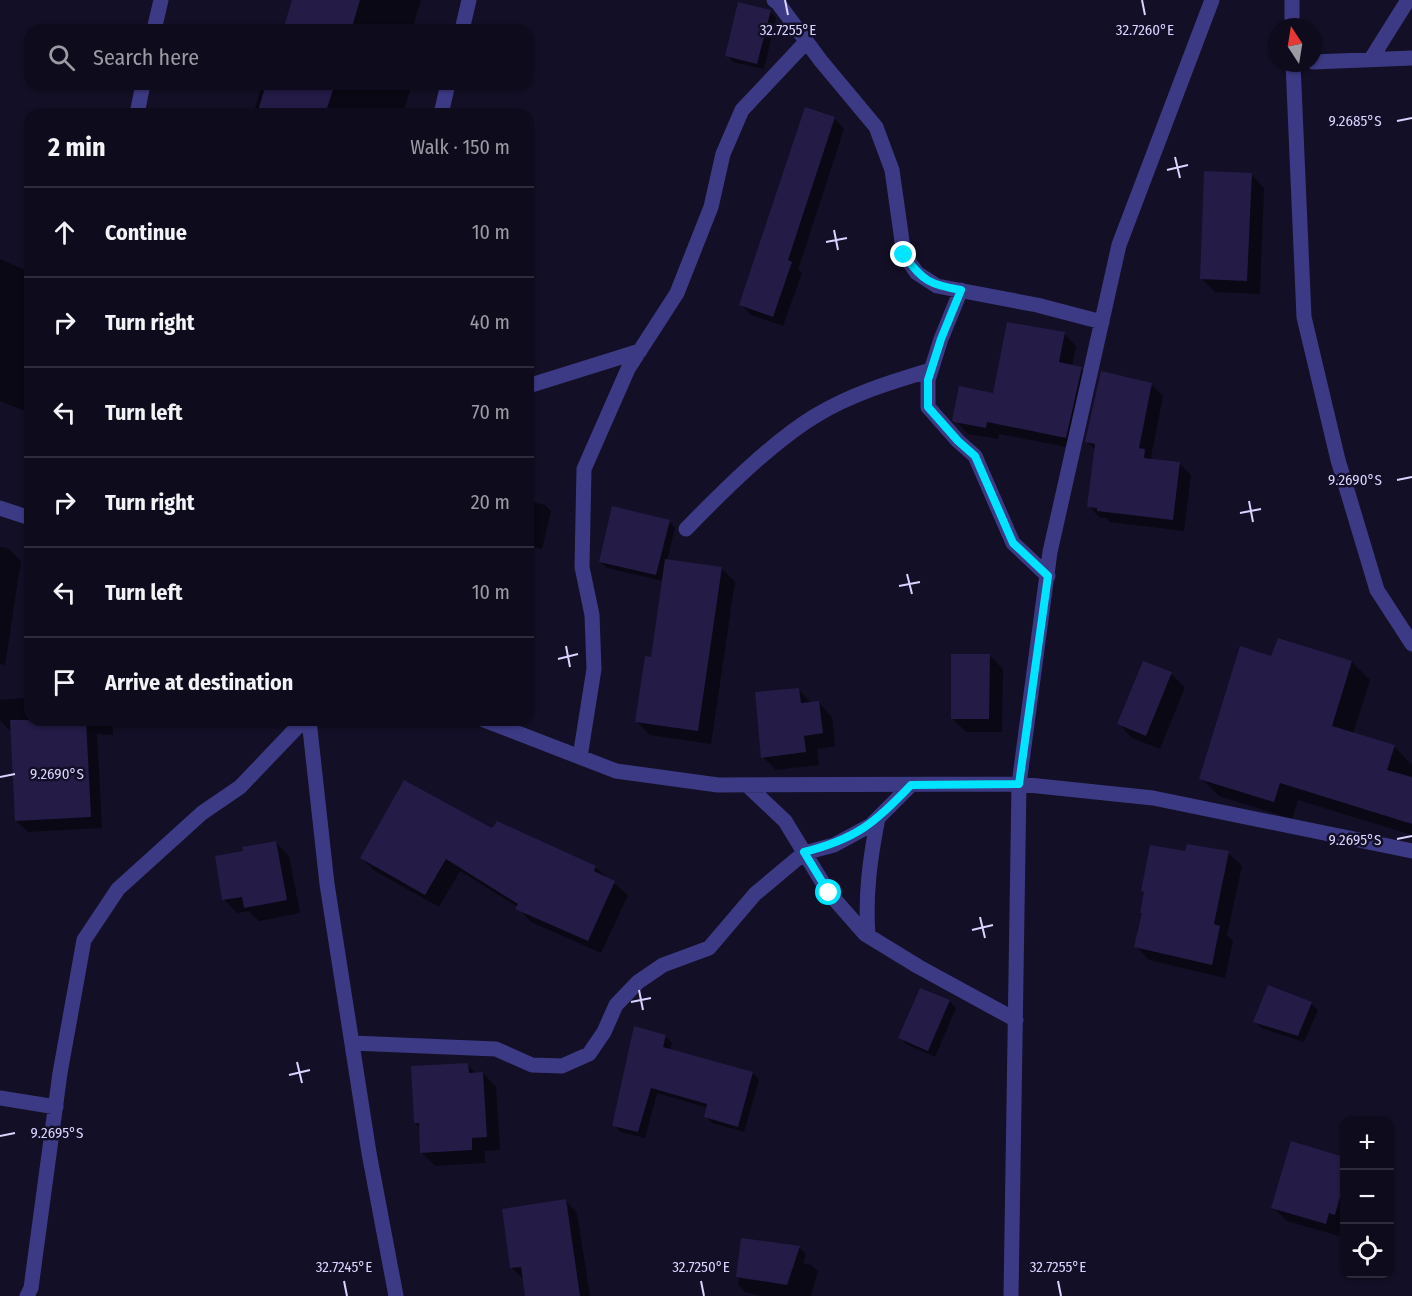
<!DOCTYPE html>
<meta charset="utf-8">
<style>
body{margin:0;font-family:"Fira Sans Condensed",sans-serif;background:#171425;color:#f1f3f6}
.controls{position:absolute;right:18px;bottom:18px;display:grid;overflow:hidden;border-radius:12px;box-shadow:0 2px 4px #0004}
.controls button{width:54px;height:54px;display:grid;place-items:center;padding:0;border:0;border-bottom:2px solid #2e2b3b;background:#0e0b1c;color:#f1f3f6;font:30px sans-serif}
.compass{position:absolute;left:1268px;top:18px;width:54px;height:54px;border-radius:50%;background:#0e0b1c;box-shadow:0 2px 4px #0004;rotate:348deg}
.stop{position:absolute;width:18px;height:18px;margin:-14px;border:4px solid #00e5ff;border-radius:50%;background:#fff}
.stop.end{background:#00e5ff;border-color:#fff;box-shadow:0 2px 6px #0008}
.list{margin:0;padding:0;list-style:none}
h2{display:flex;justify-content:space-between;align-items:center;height:78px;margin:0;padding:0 24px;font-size:26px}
h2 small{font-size:20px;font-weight:400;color:#9b9ba3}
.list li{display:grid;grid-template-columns:39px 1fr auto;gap:18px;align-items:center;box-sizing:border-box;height:90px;padding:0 24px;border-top:2px solid #2e2b3b}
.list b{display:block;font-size:22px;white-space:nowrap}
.list em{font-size:20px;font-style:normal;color:#9b9ba3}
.icon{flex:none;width:33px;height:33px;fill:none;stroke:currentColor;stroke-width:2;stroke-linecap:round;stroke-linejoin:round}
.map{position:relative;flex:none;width:1412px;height:1296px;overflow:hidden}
.search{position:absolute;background:#0e0b1c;box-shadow:0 2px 4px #0004;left:24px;top:24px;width:510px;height:66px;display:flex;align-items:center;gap:15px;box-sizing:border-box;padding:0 21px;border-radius:18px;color:#9b9ba3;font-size:22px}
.panel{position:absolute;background:#0e0b1c;box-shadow:0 2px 4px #0004;left:24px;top:108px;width:510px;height:618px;border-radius:18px}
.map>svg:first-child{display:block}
.shadow{fill:#0007}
.building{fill:#241b47}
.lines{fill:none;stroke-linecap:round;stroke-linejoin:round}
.minor{stroke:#3d3a85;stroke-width:15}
.route{stroke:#00e5ff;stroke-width:8}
.ticks{fill:none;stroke:#d9d4ff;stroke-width:2}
.ticks-label{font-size:15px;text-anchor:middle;fill:#d9d4ff;stroke:#130f26;stroke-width:5;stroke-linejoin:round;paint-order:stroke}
</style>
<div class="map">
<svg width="1412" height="1296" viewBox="0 0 1412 1296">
<rect width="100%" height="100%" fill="#130f26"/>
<path class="shadow" d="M 300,0 L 421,0 L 412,30 L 285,30 Z
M 770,11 L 776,18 L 764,69 L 733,62 L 727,55 Z
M 262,84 L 412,84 L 403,114 L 257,114 L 254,111 Z
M 834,118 L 844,129 L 798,270 L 802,273 L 783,326 L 751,315 L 741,305 Z
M 1251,174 L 1264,188 L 1260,294 L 1215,292 L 1202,279 Z
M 0,259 L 30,272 L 29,413 L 0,401 Z
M 1064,334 L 1076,346 L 1072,366 L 1081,368 L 1093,380 L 1078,449 L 999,434 L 998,439 L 968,434 L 954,419 L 994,394 Z
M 1102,373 L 1152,385 L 1163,396 L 1151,457 L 1155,461 L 1180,464 L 1191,475 L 1184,531 L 1110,522 L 1106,518 L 1100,518 L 1089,506 L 1095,450 L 1086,441 Z
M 528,501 L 545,505 L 551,511 L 542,549 L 528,545 Z
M 669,521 L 675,528 L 667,560 L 721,568 L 735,582 L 711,744 L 650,735 L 636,721 L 652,658 L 663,581 L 607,568 L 600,562 Z
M 0,547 L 8,548 L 21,561 L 5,665 L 0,664 Z
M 989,655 L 1003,669 L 1002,732 L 966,732 L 952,718 Z
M 1272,657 L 1352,662 L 1370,680 L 1353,734 L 1394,746 L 1412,765 L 1412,835 L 1298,800 L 1292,819 L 1219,796 L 1201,778 Z
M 1143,663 L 1171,674 L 1185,687 L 1160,749 L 1132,738 L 1119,724 Z
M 798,689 L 812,704 L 819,703 L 832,717 L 835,746 L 817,749 L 819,765 L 776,770 L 763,757 Z
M 30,697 L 30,720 L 112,720 L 113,735 L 97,734 L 102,828 L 28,832 L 16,821 L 45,732 L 9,730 L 0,720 L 0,700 Z
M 493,830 L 595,867 L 628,895 L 601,953 L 531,922 L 518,907 L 460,871 L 439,907 L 375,871 L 361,858 Z
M 276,843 L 289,856 L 300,913 L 259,921 L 249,911 L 237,913 L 224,899 L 245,852 Z
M 1186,852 L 1228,853 L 1242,866 L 1227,935 L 1233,941 L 1225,978 L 1149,960 L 1136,946 Z
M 1269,987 L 1311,1004 L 1318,1010 L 1304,1042 L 1261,1028 L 1255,1021 Z
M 949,1001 L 956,1008 L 935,1057 L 906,1044 L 900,1038 Z
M 665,1036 L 672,1043 L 670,1051 L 753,1073 L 759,1080 L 744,1132 L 712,1123 L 705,1116 L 708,1108 L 657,1093 L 645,1138 L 621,1132 L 614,1125 Z
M 468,1065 L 476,1074 L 483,1073 L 496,1087 L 500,1150 L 485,1151 L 485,1163 L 435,1166 L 422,1153 L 420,1128 L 415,1122 Z
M 1344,1158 L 1344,1226 L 1342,1226 L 1339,1236 L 1287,1221 L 1273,1207 Z
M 565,1200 L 577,1213 L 590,1296 L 527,1296 L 524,1280 L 512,1268 Z
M 742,1240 L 800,1248 L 806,1254 L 803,1263 L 811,1265 L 818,1271 L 811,1296 L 762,1296 L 745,1292 L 738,1285 L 739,1279 L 737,1277 Z"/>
<path class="building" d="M 292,0 L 360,0 L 351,30 L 283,30 Z
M 738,2 L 771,10 L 757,64 L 725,56 Z
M 266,84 L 335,84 L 325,114 L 257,114 Z
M 805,107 L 835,117 L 788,260 L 792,262 L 773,317 L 739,305 Z
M 1204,171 L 1252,173 L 1247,281 L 1200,279 Z
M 1007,322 L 1065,332 L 1059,362 L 1082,367 L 1066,438 L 987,422 L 986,428 L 954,422 L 952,420 L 959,386 L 993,393 Z
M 1101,371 L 1152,383 L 1139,448 L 1145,449 L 1144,458 L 1180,462 L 1173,520 L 1097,511 L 1097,508 L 1087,507 L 1095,444 L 1085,442 Z
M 612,506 L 670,520 L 656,575 L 599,562 Z
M 665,559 L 722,567 L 698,731 L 635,722 L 645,656 L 651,657 Z
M 1278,638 L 1352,661 L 1332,726 L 1395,745 L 1387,770 L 1412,777 L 1412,824 L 1280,783 L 1274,802 L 1199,779 L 1240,646 L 1271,656 Z
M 951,654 L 990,654 L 989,719 L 951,719 Z
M 1143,661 L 1172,672 L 1146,736 L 1117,724 Z
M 799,688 L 801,703 L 819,701 L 823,733 L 804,736 L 806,752 L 761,758 L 755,692 Z
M 10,720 L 86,720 L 91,817 L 15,821 Z
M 404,780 L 492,828 L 497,821 L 596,866 L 594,871 L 615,881 L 588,941 L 515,909 L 518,904 L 446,859 L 425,895 L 360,858 Z
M 276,841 L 287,900 L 244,908 L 242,897 L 222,900 L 215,856 L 243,851 L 242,847 Z
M 1187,844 L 1229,851 L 1214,924 L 1220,926 L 1212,965 L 1134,947 L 1142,913 L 1140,913 L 1144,892 L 1141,891 L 1150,845 L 1185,851 Z
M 1268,985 L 1312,1002 L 1298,1036 L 1253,1022 Z
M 920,988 L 950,1000 L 928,1051 L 898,1038 Z
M 634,1026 L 666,1035 L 663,1047 L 753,1072 L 738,1127 L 704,1117 L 707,1104 L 651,1088 L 638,1132 L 612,1126 Z
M 468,1063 L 469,1073 L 483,1072 L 487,1137 L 472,1138 L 472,1150 L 420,1153 L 419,1123 L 414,1123 L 411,1066 Z
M 1291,1141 L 1344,1157 L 1344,1182 L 1335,1215 L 1329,1213 L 1326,1224 L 1271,1208 Z
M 566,1199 L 580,1296 L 525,1296 L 521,1267 L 510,1268 L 502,1209 Z
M 741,1238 L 800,1246 L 787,1285 L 736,1277 Z"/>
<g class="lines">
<path class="minor" d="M 774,0 L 778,3 L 821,61 L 876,127 L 892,170 L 904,255 L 917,273 L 937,286 L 1037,305 L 1102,322
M 1292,0 L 1292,27
M 154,30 L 161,0
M 462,30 L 469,0
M 1371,59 L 1408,0
M 1313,62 L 1412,58
M 1293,63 L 1304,317 L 1338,460 L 1377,590 L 1412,644
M 137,114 L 143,84
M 441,114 L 448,84
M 961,290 L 941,339 L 928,380 L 928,407 L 958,441 L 975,456 L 1013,543 L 1048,576
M 528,386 L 640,351
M 0,508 L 30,518
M 686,529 C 722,492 771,443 815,416 C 851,394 891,382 931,370
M 309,720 L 327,884 L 369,1153 L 396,1296
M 484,720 L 616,771 L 718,785 L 1019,784 L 1153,798 L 1412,851
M 580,757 L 594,669 L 592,615 L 582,567 L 584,469 L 628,369 L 677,293 L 711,207 L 723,154 L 742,110 L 806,42
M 747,785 L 785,821 L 829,893 L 865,934 L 919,967 L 1016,1020
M 868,935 C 865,895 870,858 878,818
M 352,1043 L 496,1049 L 532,1065 L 562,1066 L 589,1054 L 604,1032 L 616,1005 L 638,982 L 663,965 L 709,948 L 755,894 L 804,853 L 834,845 L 871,825 L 911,785
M 0,1098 L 56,1107
M 27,1296 L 31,1288 L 60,1073 L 84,940 L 118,889 L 202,813 L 240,787 L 304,720
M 1011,1296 L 1019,784 L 1050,552 L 1119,245 L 1212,0"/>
</g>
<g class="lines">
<path class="route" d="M 829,893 L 804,852 C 856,839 875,823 911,785 L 1019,784 L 1048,576 L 1013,543 L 975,456 L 958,441 L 928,407 L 928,380 L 941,339 L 961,290 C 931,285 922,281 904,255"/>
</g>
<path class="ticks" d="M 785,0 L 788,15M 1142,0 L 1145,15M 1397,121 L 1412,118M 1175,157 L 1180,178M 1167,170 L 1188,165M 834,230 L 838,250M 826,242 L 847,238M 1397,480 L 1412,477M 1249,501 L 1253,522M 1240,513 L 1261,509M 907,574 L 912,594M 899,586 L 920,582M 566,646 L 570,667M 558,659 L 578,654M 0,777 L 15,774M 1397,839 L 1412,836M 980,917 L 985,938M 972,930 L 993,925M 639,990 L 643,1010M 631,1002 L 651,998M 297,1062 L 302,1083M 289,1075 L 310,1070M 0,1136 L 15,1133M 344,1281 L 347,1296M 701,1281 L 704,1296M 1058,1281 L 1061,1296"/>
<g class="ticks-label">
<text x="788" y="35">32.7255°E</text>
<text x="1145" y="35">32.7260°E</text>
<text x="1355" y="126">9.2685°S</text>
<text x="1355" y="485">9.2690°S</text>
<text x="57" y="779">9.2690°S</text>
<text x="1355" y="845">9.2695°S</text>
<text x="57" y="1138">9.2695°S</text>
<text x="344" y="1272">32.7245°E</text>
<text x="701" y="1272">32.7250°E</text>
<text x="1058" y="1272">32.7255°E</text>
</g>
</svg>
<div class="controls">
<button>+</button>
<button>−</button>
<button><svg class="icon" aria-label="locate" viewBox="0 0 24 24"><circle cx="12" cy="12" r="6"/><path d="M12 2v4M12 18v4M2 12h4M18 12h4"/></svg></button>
</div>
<svg class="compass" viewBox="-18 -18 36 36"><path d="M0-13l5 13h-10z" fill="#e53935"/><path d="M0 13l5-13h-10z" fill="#9b9ba3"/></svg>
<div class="stop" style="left:829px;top:893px"></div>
<div class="stop end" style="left:904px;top:255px"></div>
<div class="search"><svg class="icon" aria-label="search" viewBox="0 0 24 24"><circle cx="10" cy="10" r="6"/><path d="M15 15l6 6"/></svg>Search here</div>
<section class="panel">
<h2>2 min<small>Walk · 150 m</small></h2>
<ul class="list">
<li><svg class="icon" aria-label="ahead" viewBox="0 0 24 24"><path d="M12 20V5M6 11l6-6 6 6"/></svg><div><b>Continue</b></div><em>10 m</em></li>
<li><svg class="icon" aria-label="right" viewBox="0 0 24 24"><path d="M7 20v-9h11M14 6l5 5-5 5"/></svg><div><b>Turn right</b></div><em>40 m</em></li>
<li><svg class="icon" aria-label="left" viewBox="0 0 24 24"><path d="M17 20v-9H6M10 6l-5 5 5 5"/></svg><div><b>Turn left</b></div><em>70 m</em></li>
<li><svg class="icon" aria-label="right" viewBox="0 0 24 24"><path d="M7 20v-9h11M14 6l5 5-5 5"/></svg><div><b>Turn right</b></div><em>20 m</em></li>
<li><svg class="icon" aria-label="left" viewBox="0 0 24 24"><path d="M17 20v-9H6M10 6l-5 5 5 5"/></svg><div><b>Turn left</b></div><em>10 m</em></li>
<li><svg class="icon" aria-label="arrive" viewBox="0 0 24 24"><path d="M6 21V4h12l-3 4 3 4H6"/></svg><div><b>Arrive at destination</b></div></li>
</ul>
</section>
</div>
